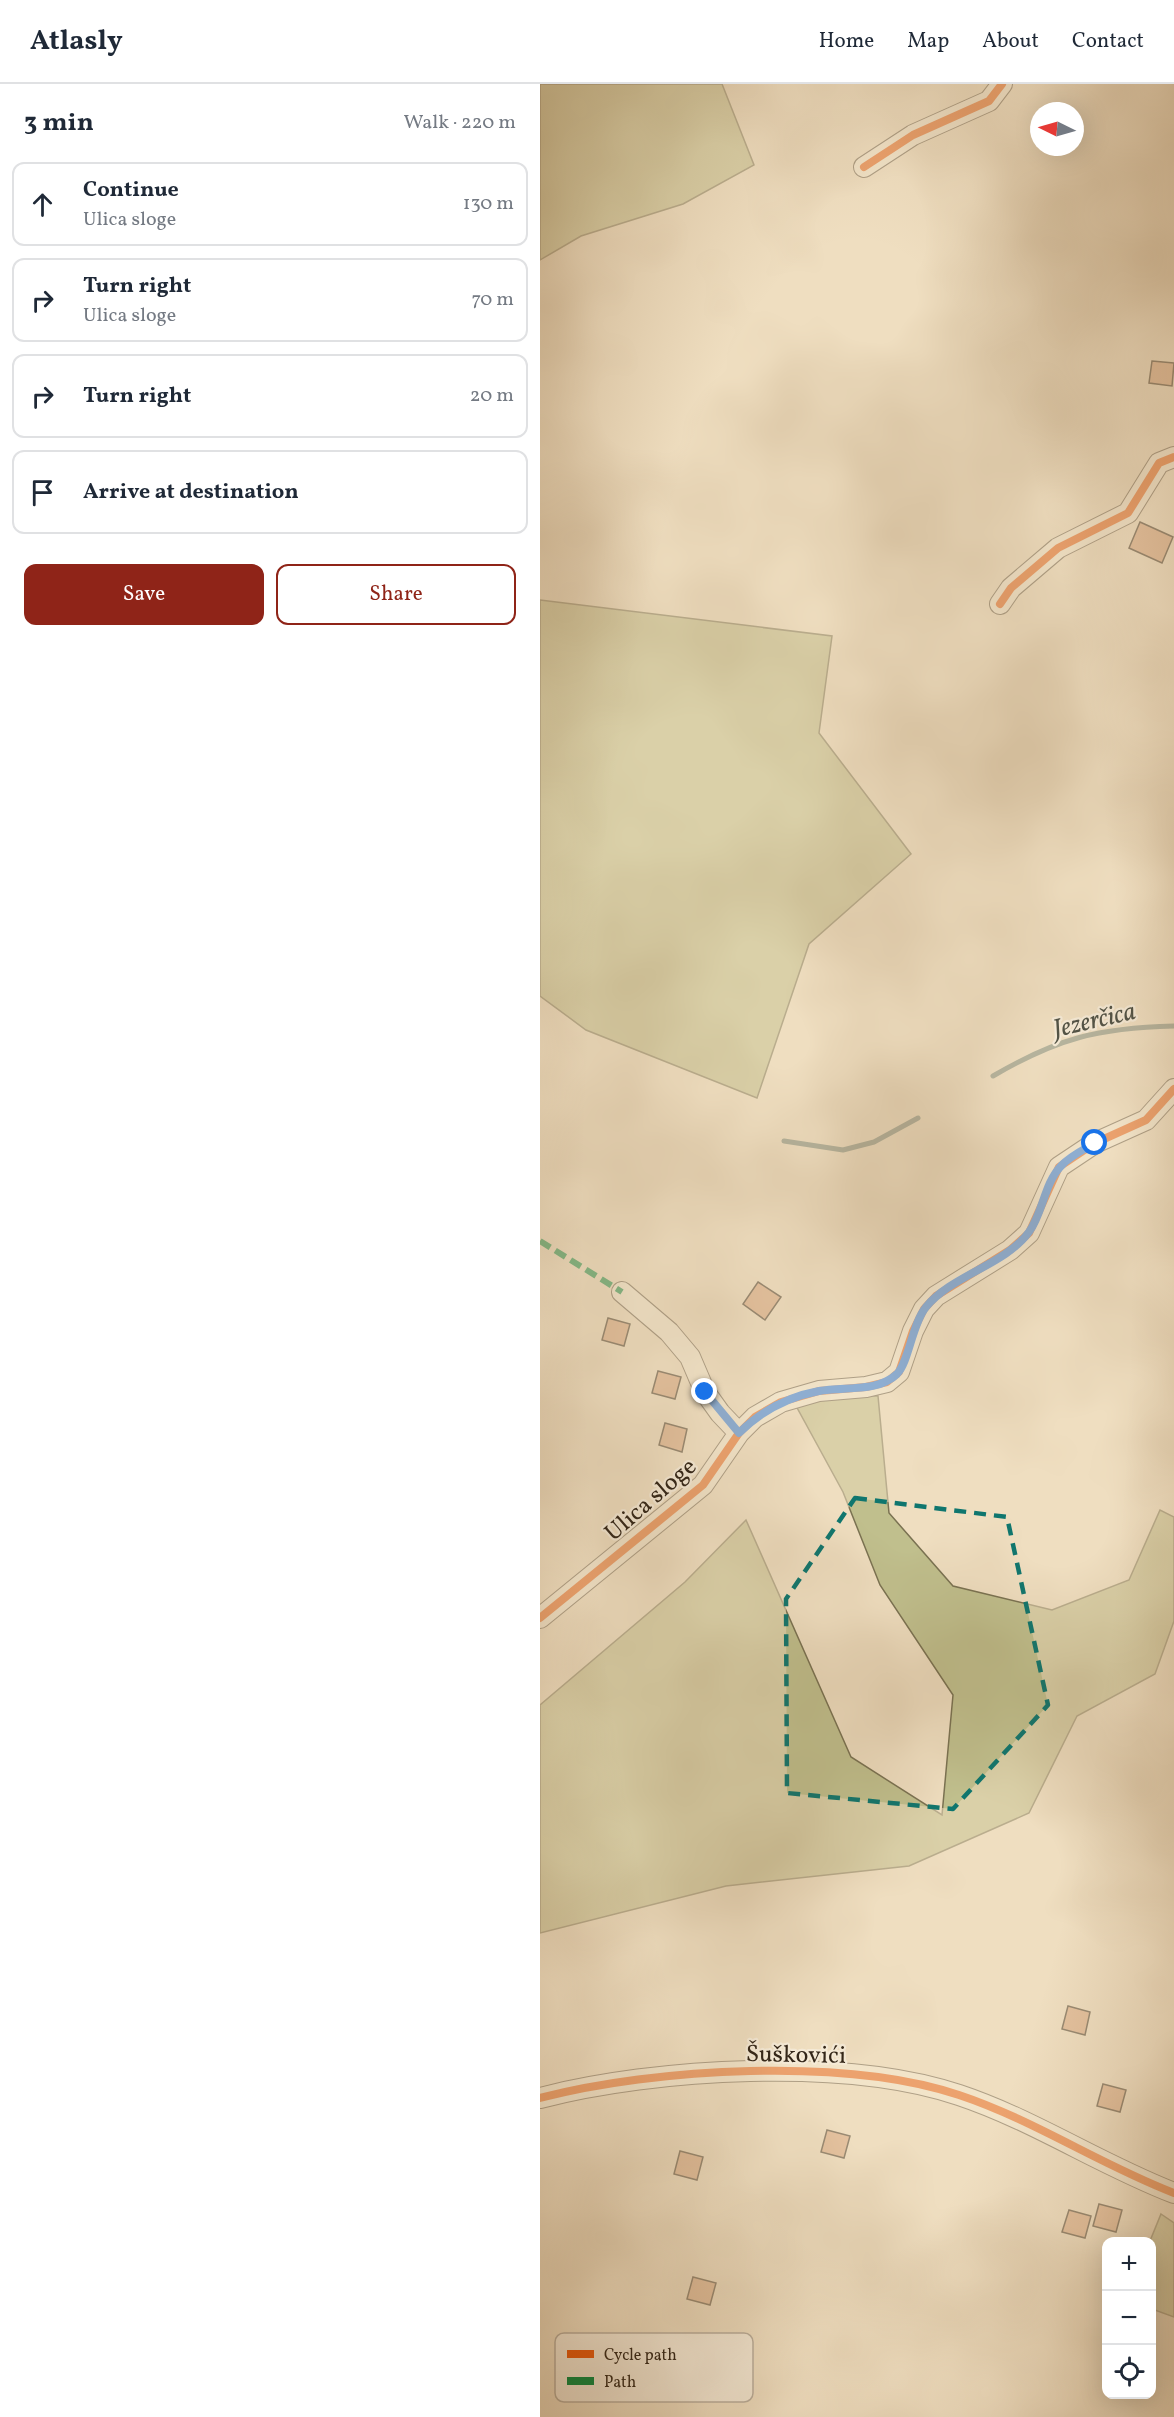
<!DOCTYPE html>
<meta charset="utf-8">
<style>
body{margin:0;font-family:Vollkorn,serif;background:#f6f6f7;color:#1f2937}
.controls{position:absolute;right:18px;bottom:18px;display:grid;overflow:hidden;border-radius:12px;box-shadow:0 6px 24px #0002}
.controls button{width:54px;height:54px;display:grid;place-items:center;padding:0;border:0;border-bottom:2px solid #e0e1e3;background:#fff;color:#1f2937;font:30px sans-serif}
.compass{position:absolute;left:490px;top:18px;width:54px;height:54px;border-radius:50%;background:#fff;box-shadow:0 6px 24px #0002;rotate:275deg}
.stop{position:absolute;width:18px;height:18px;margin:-14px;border:4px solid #1a73e8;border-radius:50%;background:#fff}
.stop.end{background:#1a73e8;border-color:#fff;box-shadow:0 2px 6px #0008}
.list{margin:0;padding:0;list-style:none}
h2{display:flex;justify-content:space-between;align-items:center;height:78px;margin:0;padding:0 24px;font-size:26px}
h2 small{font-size:20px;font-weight:400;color:#747a83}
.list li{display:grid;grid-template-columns:39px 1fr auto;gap:18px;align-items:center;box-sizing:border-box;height:84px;margin:0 12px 12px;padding:0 12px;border:2px solid #e0e1e3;border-radius:12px}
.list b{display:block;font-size:22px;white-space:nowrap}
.list p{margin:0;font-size:20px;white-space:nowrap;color:#747a83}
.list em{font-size:20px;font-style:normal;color:#747a83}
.actions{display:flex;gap:12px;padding:18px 24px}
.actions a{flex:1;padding:14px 0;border:2px solid #8f2418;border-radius:12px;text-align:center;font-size:21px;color:#8f2418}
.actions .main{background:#8f2418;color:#fff}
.icon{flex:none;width:33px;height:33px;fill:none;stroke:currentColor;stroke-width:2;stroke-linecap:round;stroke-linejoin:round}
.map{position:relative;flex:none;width:634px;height:2333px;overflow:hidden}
header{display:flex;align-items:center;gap:36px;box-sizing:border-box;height:84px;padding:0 30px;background:#fff;border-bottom:2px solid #e0e1e3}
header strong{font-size:28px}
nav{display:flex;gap:33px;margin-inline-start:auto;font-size:21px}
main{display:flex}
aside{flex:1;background:#fff}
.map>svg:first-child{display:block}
.green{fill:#c0bf8d;stroke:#7a7252;stroke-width:1.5}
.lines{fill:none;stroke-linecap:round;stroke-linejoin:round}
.stream{stroke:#718075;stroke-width:5}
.building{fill:#d79f78;stroke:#332618;stroke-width:1.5}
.street-casing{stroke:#625442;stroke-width:22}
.street{stroke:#f5ead6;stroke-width:20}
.quiet{stroke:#00873e;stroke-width:6;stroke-dasharray:12 6;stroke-linecap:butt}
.cycleway-casing{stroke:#f5ead6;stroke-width:11}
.cycleway{stroke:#e8590c;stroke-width:8}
.route{stroke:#1a73e8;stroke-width:8}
.marked{fill:none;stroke:#0f766e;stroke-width:4.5;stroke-dasharray:12 8;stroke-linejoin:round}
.labels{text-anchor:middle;stroke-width:4.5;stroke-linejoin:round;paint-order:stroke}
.street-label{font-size:24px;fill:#332618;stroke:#f5ead6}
.water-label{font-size:26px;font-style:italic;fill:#525346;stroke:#f5ead6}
.key{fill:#f5ead6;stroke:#bbaf9d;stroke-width:1.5}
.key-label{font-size:16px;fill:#332618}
</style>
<header>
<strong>Atlasly</strong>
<nav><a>Home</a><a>Map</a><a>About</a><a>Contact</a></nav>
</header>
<main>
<aside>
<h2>3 min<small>Walk · 220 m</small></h2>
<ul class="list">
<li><svg class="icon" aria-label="ahead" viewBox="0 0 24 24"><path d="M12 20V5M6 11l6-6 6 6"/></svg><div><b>Continue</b><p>Ulica sloge</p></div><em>130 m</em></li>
<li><svg class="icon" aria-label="right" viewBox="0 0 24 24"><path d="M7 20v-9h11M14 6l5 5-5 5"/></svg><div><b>Turn right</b><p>Ulica sloge</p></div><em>70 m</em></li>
<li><svg class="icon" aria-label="right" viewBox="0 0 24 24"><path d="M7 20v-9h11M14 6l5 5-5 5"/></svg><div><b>Turn right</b></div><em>20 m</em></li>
<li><svg class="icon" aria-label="arrive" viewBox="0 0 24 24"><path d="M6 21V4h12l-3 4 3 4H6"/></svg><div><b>Arrive at destination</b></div></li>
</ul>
<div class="actions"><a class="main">Save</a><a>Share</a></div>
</aside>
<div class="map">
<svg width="634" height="2333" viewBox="0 0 634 2333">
<rect width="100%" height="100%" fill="#efdec0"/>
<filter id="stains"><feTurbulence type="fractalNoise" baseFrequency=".00333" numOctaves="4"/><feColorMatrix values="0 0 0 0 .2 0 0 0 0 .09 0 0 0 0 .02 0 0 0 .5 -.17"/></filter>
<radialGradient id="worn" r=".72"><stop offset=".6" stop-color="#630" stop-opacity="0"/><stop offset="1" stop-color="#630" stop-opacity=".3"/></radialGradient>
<path class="green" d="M 0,0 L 182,0 L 214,81 L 143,120 L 41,152 L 0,176 Z
M 0,516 L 292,552 L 279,649 L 371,770 L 269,860 L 217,1014 L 46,946 L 0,912 Z
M 249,1309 L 338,1312 L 349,1429 L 413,1502 L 512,1526 L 589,1496 L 620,1426 L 634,1433 L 634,1537 L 615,1590 L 537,1632 L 489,1729 L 369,1782 L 186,1802 L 0,1849 L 0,1621 L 145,1498 L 206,1436 L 311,1673 L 402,1731 L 413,1611 L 340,1501 L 303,1408 Z
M 621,2130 L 634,2139 L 634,2233 L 612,2225 L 610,2157 Z"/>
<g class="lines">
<path class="stream" d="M 453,992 C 518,954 558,944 634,942
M 244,1057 L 303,1066 L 334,1058 L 378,1034"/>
</g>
<path class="building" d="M 612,277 L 634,279 L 632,302 L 609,299 Z
M 600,438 L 633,453 L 622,479 L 589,464 Z
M 218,1198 L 241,1213 L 225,1236 L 203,1220 Z
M 68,1234 L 90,1240 L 84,1262 L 62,1256 Z
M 118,1287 L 141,1293 L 135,1315 L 112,1309 Z
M 125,1339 L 147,1345 L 142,1368 L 119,1361 Z
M 528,1922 L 550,1928 L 545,1951 L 522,1945 Z
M 563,2000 L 586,2006 L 580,2028 L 557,2022 Z
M 287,2046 L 310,2052 L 304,2074 L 281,2068 Z
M 140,2067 L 163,2073 L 157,2096 L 134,2090 Z
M 559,2120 L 582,2126 L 576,2148 L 553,2142 Z
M 529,2126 L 551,2132 L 545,2154 L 522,2148 Z
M 153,2193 L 176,2199 L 170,2221 L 147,2215 Z"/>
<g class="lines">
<g class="street-casing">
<path id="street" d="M 324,83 L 373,51 L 449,17 L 462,0
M 460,520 L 471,504 L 518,464 L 588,429 L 619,379 L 634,373
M 82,1208 L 129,1248 L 150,1273 L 165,1308 L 180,1329 L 199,1349
M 0,1534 L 163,1401 L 199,1349 L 215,1333 L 241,1318 L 279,1307 L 326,1303 L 347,1298 L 359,1288 L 373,1247 L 384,1225 L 396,1212 L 470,1166 L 489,1149 L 519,1083 L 555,1059 L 606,1036 L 634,1005
M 0,2014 C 115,1984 306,1973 419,2011 C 494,2036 561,2081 634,2109"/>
</g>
<use href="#street" class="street"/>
<path class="quiet" d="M 0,1157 L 82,1208"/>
<g class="cycleway-casing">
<path id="cycleway" d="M 324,83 L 373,51 L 449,17 L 462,0
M 460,520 L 471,504 L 518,464 L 588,429 L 619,379 L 634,373
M 0,1534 L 163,1401 L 199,1349 L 215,1333 L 241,1318 L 279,1307 L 326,1303 L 347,1298 L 359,1288 L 373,1247 L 384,1225 L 396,1212 L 470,1166 L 489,1149 L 519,1083 L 555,1059 L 606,1036 L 634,1005
M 0,2014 C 115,1984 306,1973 419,2011 C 494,2036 561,2081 634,2109"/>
</g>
<use href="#cycleway" class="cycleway"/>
</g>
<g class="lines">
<path class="route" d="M 165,1308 L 199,1349 C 221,1327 247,1313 279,1307 C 304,1302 337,1309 357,1290 C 369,1278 372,1240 386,1223 C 412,1191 465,1181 489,1148 C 503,1129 504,1100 521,1082 C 530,1072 543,1066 555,1059"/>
</g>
<path d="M0 0H634V2333H0ZM 315,1414 L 467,1433 L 508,1621 L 413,1725 L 247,1709 L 246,1515 Z" fill="#efdec0" fill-opacity=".55" fill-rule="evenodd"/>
<path class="marked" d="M 315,1414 L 467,1433 L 508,1621 L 413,1725 L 247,1709 L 246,1515 Z"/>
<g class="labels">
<g class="street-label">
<text transform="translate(110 1415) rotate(-41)" y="8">Ulica sloge</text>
<text transform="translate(256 1970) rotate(1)" y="8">Šuškovići</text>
</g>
<g class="water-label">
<text transform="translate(554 935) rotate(-13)" y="9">Jezerčica</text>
</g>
</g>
<rect x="15" y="2249" width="198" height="69" rx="9" class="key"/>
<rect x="27" y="2266" width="27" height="8" fill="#e8590c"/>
<rect x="27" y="2293" width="27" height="8" fill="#00873e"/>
<g class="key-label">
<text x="64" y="2276">Cycle path</text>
<text x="64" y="2303">Path</text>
</g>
<rect width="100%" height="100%" filter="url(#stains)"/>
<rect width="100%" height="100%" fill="url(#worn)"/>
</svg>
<div class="controls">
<button>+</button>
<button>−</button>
<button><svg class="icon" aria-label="locate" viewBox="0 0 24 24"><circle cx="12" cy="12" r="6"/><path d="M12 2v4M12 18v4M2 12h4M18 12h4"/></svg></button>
</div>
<svg class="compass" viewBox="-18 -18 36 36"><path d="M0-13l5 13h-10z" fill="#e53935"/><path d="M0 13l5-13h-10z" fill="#747a83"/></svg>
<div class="stop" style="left:555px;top:1059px"></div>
<div class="stop end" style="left:165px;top:1308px"></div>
</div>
</main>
